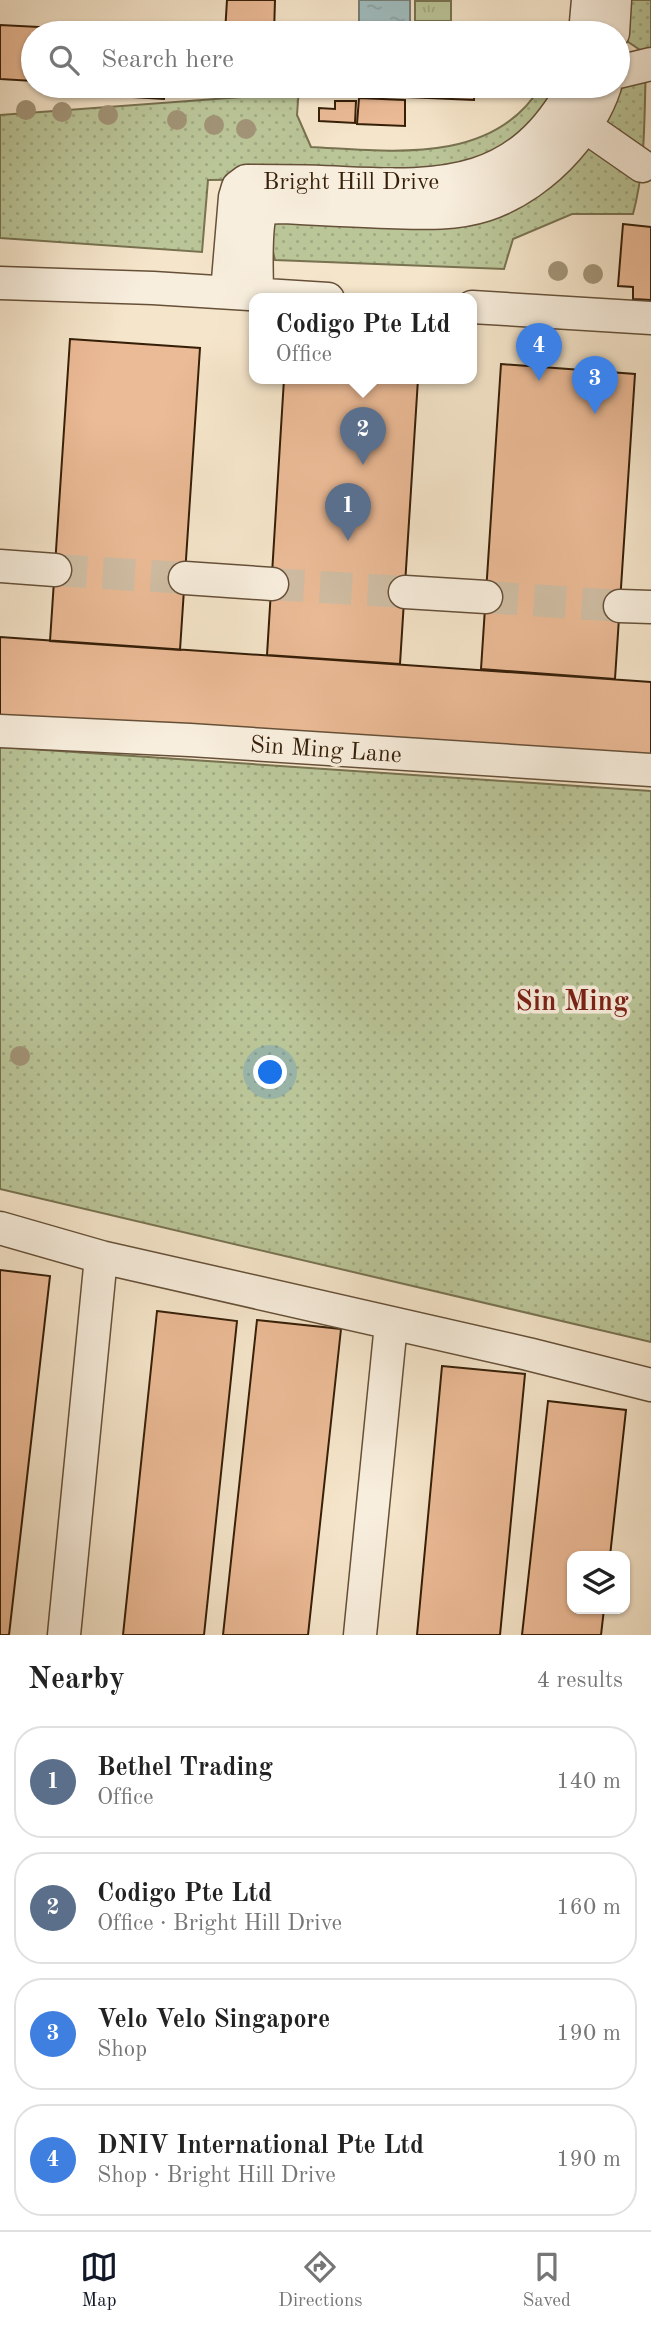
<!DOCTYPE html>
<meta charset="utf-8">
<style>
body{margin:0;font-family:"Old Standard TT",serif;background:#f2f2f2;color:#222}
.controls{position:absolute;right:21px;bottom:21px;display:grid;overflow:hidden;border-radius:14px;box-shadow:0 2px 5px #0004}
.controls button{width:63px;height:63px;display:grid;place-items:center;padding:0;border:0;border-bottom:2px solid #e0e0e0;background:#fff;color:#222;font:35px sans-serif}
.you{position:absolute;left:271px;top:1073px;width:24px;height:24px;margin:-18px;border:5px solid #fff;border-radius:50%;background:#1a73e8;box-shadow:0 0 0 10px #1a73e833}
.badge{display:grid;place-items:center;width:46px;height:46px;border-radius:50%;background:#111827;color:#fff;font-size:23px;font-weight:700}
.pin{position:absolute;translate:-50% -58px;filter:drop-shadow(0 2px 4px #0008)}
.pin::after{content:'';position:absolute;top:37px;width:24px;height:21px;background:inherit;clip-path:polygon(0 0,100% 0,50% 100%)}
.popup{position:absolute;left:249px;top:293px;width:228px;height:91px;box-sizing:border-box;display:grid;place-content:center;border-radius:14px;background:#fff;filter:drop-shadow(0 2px 5px #0005);font-size:23px;white-space:nowrap;color:#767676}
.popup b{font-size:26px;color:#222}
.popup::after{content:'';position:absolute;left:50%;top:100%;margin-left:-14px;border:14px solid transparent;border-top-color:#fff}
.list{margin:0;padding:0;list-style:none}
h2{display:flex;justify-content:space-between;align-items:center;height:91px;margin:0;padding:0 28px;font-size:30px}
h2 small{font-size:23px;font-weight:400;color:#767676}
.list li{display:grid;grid-template-columns:46px 1fr auto;gap:21px;align-items:center;box-sizing:border-box;height:112px;margin:0 14px 14px;padding:0 14px;border:2px solid #e0e0e0;border-radius:28px}
.list b{display:block;font-size:26px;white-space:nowrap}
.list p{margin:0;font-size:23px;white-space:nowrap;color:#767676}
.list em{font-size:23px;font-style:normal;color:#767676}
.icon{flex:none;width:38px;height:38px;fill:none;stroke:currentColor;stroke-width:2;stroke-linecap:round;stroke-linejoin:round}
.map{position:relative;flex:none;width:651px;height:1635px;overflow:hidden}
.search{position:absolute;background:#fff;box-shadow:0 2px 5px #0004;left:21px;right:21px;top:21px;height:77px;display:flex;align-items:center;gap:18px;box-sizing:border-box;padding:0 24px;border-radius:38px;color:#767676;font-size:26px}
.sheet{height:595px;background:#fff}
nav{display:flex;justify-content:space-around;align-items:center;box-sizing:border-box;height:98px;border-top:2px solid #e0e0e0;background:#fff;font-size:19px;color:#767676}
nav a{display:grid;justify-items:center;gap:4px}
nav .on{color:#111827}
.map>svg:first-child{display:block}
.grass{fill:url(#grass-dots);stroke:#787250;stroke-width:2}
.park{fill:url(#park-tufts);stroke:#787250;stroke-width:2}
.water{fill:url(#water-ripples);stroke:#767e76;stroke-width:2}
.building{fill:#ebba96;stroke:#361f08;stroke-width:2}
.lines{fill:none;stroke-linecap:round;stroke-linejoin:round}
.minor-tunnel{stroke:#cfbda3;stroke-width:32;stroke-dasharray:32 16;stroke-linecap:butt}
.minor-casing{stroke:#665038;stroke-width:35}
.minor{stroke:#f8eedd;stroke-width:32}
.tree{fill:#a29477}
.labels{text-anchor:middle;stroke-width:7;stroke-linejoin:round;paint-order:stroke}
.street-label{font-size:24px;fill:#361f08;stroke:#f8eedd}
.quarter-label{font-size:28px;font-weight:bold;fill:#7a1f14;stroke:#f8eedd}
</style>
<div class="map">
<svg width="651" height="1635" viewBox="0 0 651 1635">
<defs>
<pattern id="grass-dots" width="8" height="8" patternUnits="userSpaceOnUse" patternTransform="scale(1.75)"><rect width="8" height="8" fill="#bac598"/><path d="M2 2h.1M6 6h.1" fill="none" stroke="#a0a982" stroke-width="1.8" stroke-linecap="round"/></pattern>
<pattern id="park-tufts" width="24" height="20" patternUnits="userSpaceOnUse" patternTransform="scale(1.75)"><rect width="24" height="20" fill="#bac598"/><path d="M3 7l-1-3M5 7V3M7 7l1-3M15 17l-1-3M17 17v-4M19 17l1-3" fill="none" stroke="#a0a982"/></pattern>
<pattern id="water-ripples" width="26" height="14" patternUnits="userSpaceOnUse" patternTransform="scale(1.75)"><rect width="26" height="14" fill="#a0bdc0"/><path d="M2 4q2-2 4 0t4 0M15 11q2-2 4 0t4 0" fill="none" stroke="#8aa2a4"/></pattern>
</defs>
<rect width="100%" height="100%" fill="#f5e5ca"/>
<filter id="stains"><feTurbulence type="fractalNoise" baseFrequency=".00286" numOctaves="4"/><feColorMatrix values="0 0 0 0 .2 0 0 0 0 .09 0 0 0 0 .02 0 0 0 .5 -.17"/></filter>
<radialGradient id="worn" r=".72"><stop offset=".6" stop-color="#630" stop-opacity="0"/><stop offset="1" stop-color="#630" stop-opacity=".3"/></radialGradient>
<path class="grass" d="M 617,0 L 651,0 L 651,51 L 646,54 L 618,35 Z
M 646,65 C 644,115 646,166 633,214 L 572,214 L 513,239 L 504,269 L 275,260 L 262,208 L 483,206 L 600,101 Z
M 284,86 L 299,86 L 297,115 L 311,147 C 390,151 493,166 541,86 L 573,86 L 496,165 L 308,179 L 208,180 L 202,252 L 0,238 L 0,115 L 268,95 Z
M 0,747 L 651,791 L 651,1342 L 0,1189 Z"/>
<path class="park" d="M 415,1 L 451,1 L 451,21 L 415,21 Z"/>
<path class="water" d="M 359,0 L 410,0 L 410,25 L 359,24 Z"/>
<path class="building" d="M 227,0 L 275,0 L 274,33 L 225,33 Z
M 0,25 L 157,33 L 33,33 L 33,81 L 0,79 Z
M 340,28 L 348,29 L 458,33 L 339,33 Z
M 121,86 L 255,86 L 249,92 L 165,87 L 164,99 L 133,97 L 134,86 Z
M 337,86 L 455,88 L 455,86 L 475,86 L 474,100 L 337,94 Z
M 359,98 L 405,100 L 405,126 L 357,124 Z
M 335,101 L 356,101 L 355,123 L 319,121 L 319,108 L 335,109 Z
M 623,224 L 651,227 L 651,300 L 633,299 L 633,287 L 618,286 Z
M 70,339 L 200,348 L 180,650 L 50,641 Z
M 501,364 L 635,374 L 615,679 L 481,669 Z
M 284,379 L 418,379 L 400,664 L 267,655 Z
M 0,637 L 651,682 L 651,762 L 0,717 Z
M 0,1270 L 50,1276 L 9,1635 L 0,1635 Z
M 157,1311 L 237,1321 L 204,1635 L 123,1635 Z
M 257,1320 L 341,1329 L 308,1635 L 223,1635 Z
M 442,1366 L 525,1374 L 500,1635 L 417,1635 Z
M 548,1401 L 626,1410 L 610,1556 L 572,1556 L 572,1609 L 604,1609 L 601,1635 L 522,1635 Z"/>
<g class="lines">
<path class="minor-tunnel" d="M 55,570 L 185,578
M 272,584 L 405,592
M 486,597 L 620,606"/>
<g class="minor-casing">
<path id="minor" d="M 585,33 L 588,0
M 613,33 L 615,0
M 618,72 L 651,64
M 586,127 L 642,166
M 0,283 L 153,288 L 328,299
M 227,292 L 235,197 L 238,187 L 246,181 C 278,181 310,181 342,183 C 445,188 520,187 574,86
M 257,294 C 257,273 254,226 262,208 L 283,207 C 319,209 354,211 389,212 C 421,213 454,215 485,205 C 516,195 546,173 567,149 C 584,129 597,111 605,86
M 472,307 L 651,318
M 0,566 L 55,570
M 185,578 L 272,584
M 405,592 L 486,597
M 620,606 L 651,607
M 0,731 L 190,740 L 651,770
M 0,1228 L 101,1257 L 528,1354 L 651,1385
M 64,1635 L 101,1257
M 360,1635 L 391,1324"/>
</g>
<use href="#minor" class="minor"/>
</g>
<g class="tree">
<circle cx="26" cy="110" r="10"/>
<circle cx="62" cy="112" r="10"/>
<circle cx="108" cy="115" r="10"/>
<circle cx="177" cy="120" r="10"/>
<circle cx="214" cy="125" r="10"/>
<circle cx="246" cy="129" r="10"/>
<circle cx="558" cy="271" r="10"/>
<circle cx="593" cy="274" r="10"/>
<circle cx="20" cy="1056" r="10"/>
</g>
<g class="labels">
<g class="street-label">
<text x="351" y="189">Bright Hill Drive</text>
<text transform="translate(326 749) rotate(4)" y="8">Sin Ming Lane</text>
</g>
<g class="quarter-label">
<text x="572" y="1010">Sin Ming</text>
</g>
</g>
<rect width="100%" height="100%" filter="url(#stains)"/>
<rect width="100%" height="100%" fill="url(#worn)"/>
</svg>
<div class="controls">
<button><svg class="icon" aria-label="layers" viewBox="0 0 24 24"><path d="M12 4l9 5-9 5-9-5zM3 14l9 5 9-5"/></svg></button>
</div>
<div class="you"></div>
<div class="pin badge" style="left:348px;top:541px;background:#5c6f8a">1</div>
<div class="pin badge" style="left:363px;top:465px;background:#5c6f8a">2</div>
<div class="popup"><b>Codigo Pte Ltd</b>Office</div>
<div class="pin badge" style="left:595px;top:414px;background:#3f7fe0">3</div>
<div class="pin badge" style="left:539px;top:381px;background:#3f7fe0">4</div>
<div class="search"><svg class="icon" aria-label="search" viewBox="0 0 24 24"><circle cx="10" cy="10" r="6"/><path d="M15 15l6 6"/></svg>Search here</div>
</div>
<section class="sheet">
<h2>Nearby<small>4 results</small></h2>
<ul class="list">
<li><span class="badge" style="background:#5c6f8a">1</span><div><b>Bethel Trading</b><p>Office</p></div><em>140 m</em></li>
<li><span class="badge" style="background:#5c6f8a">2</span><div><b>Codigo Pte Ltd</b><p>Office · Bright Hill Drive</p></div><em>160 m</em></li>
<li><span class="badge" style="background:#3f7fe0">3</span><div><b>Velo Velo Singapore</b><p>Shop</p></div><em>190 m</em></li>
<li><span class="badge" style="background:#3f7fe0">4</span><div><b>DNIV International Pte Ltd</b><p>Shop · Bright Hill Drive</p></div><em>190 m</em></li>
</ul>
</section>
<nav>
<a class="on"><svg class="icon" aria-label="map" viewBox="0 0 24 24"><path d="M3 6l6-2 6 2 6-2v14l-6 2-6-2-6 2zM9 4v14M15 6v14"/></svg>Map</a>
<a><svg class="icon" aria-label="directions" viewBox="0 0 24 24"><path d="M12 3l9 9-9 9-9-9zM9 14v-3h6M13 9l2 2-2 2"/></svg>Directions</a>
<a><svg class="icon" aria-label="saved" viewBox="0 0 24 24"><path d="M7 4h10v16l-5-4-5 4z"/></svg>Saved</a>
</nav>
